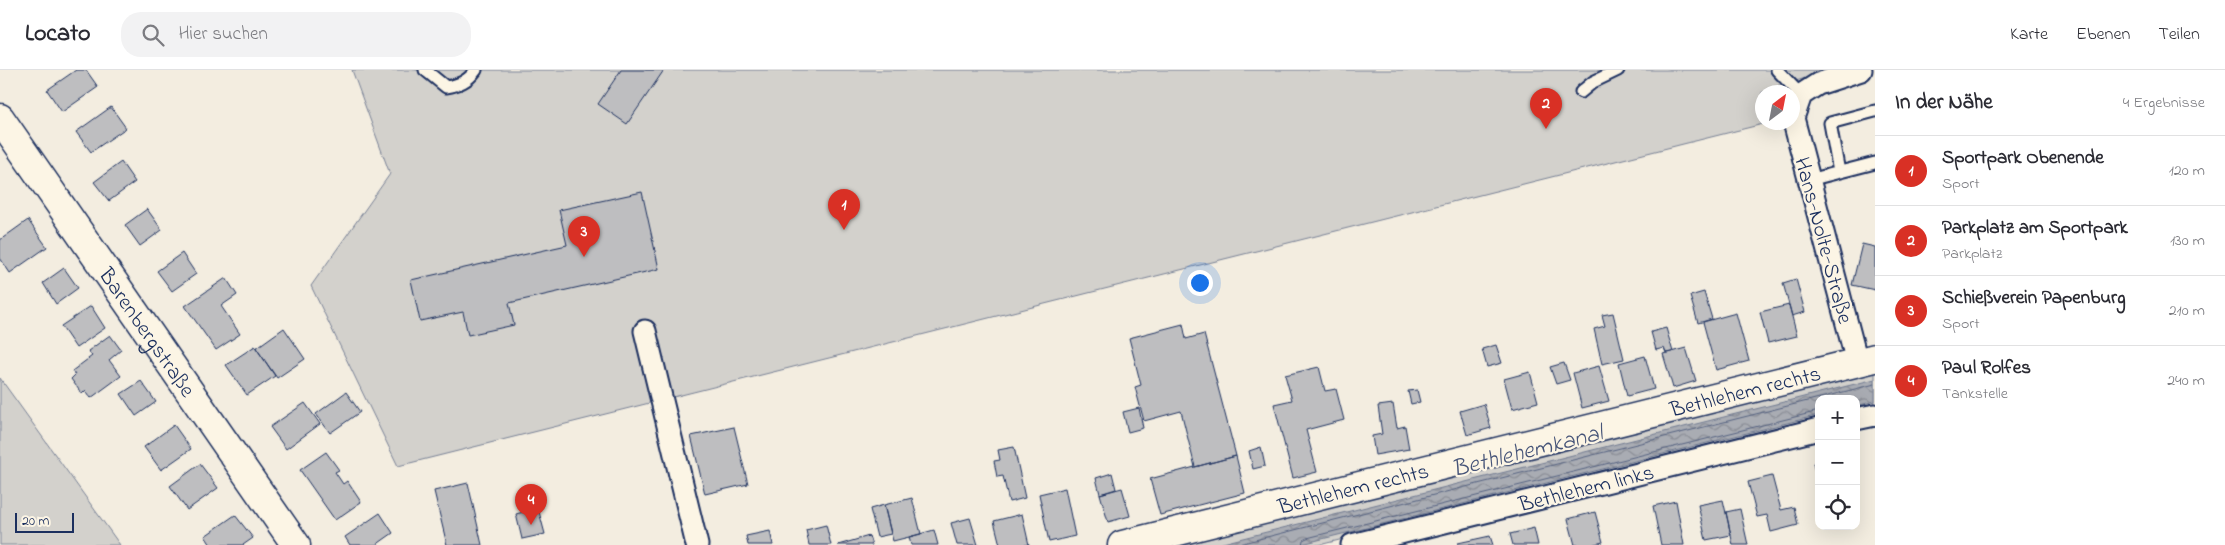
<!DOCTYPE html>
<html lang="de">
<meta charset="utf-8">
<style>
body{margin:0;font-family:"Indie Flower",sans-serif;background:#f2f2f3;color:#2b2b33}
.controls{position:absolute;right:15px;bottom:15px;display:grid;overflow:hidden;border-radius:10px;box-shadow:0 5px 20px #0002}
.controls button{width:45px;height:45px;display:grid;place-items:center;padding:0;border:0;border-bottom:1px solid #e1e1e2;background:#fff;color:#2b2b33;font:25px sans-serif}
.compass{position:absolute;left:1755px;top:15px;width:45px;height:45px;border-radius:50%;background:#fff;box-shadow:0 5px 20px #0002;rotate:32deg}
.scale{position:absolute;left:15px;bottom:12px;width:59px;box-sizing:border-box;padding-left:5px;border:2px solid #1b2f5e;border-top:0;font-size:14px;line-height:18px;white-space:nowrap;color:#1b2f5e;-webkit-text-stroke:4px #fcf5e5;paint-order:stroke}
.you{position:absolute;left:1199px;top:212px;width:18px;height:18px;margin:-12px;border:4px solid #fff;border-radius:50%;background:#1a73e8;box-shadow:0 0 0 8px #1a73e833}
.badge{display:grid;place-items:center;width:32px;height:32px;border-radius:50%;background:#d93025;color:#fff;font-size:16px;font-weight:700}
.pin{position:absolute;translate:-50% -41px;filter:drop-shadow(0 1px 2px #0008)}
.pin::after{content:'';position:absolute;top:26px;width:18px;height:15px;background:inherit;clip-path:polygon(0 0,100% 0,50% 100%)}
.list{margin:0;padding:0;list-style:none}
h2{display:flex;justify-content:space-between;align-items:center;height:65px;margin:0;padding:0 20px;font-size:21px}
h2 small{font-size:16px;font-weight:400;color:#7c7c81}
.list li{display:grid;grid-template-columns:32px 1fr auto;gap:15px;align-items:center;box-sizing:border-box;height:70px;padding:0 20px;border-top:1px solid #e1e1e2}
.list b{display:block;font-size:19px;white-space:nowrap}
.list p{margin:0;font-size:16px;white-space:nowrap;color:#7c7c81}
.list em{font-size:16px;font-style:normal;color:#7c7c81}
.icon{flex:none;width:28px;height:28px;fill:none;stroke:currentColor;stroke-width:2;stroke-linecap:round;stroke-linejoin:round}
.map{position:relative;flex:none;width:1875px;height:475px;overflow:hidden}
header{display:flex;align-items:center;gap:30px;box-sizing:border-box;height:70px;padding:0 25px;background:#fff;border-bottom:1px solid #e1e1e2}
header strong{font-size:24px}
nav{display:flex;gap:28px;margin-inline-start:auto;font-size:18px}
.search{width:350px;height:45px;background:#f2f2f3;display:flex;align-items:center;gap:12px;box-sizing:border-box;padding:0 18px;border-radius:20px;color:#7c7c81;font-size:19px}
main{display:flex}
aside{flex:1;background:#fff}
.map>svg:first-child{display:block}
.green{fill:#d3d1cc;stroke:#778095}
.water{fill:url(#water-waves);stroke:#707a91}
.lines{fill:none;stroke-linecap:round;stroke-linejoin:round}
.shore{stroke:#546180;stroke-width:1}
.building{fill:#bebec0;stroke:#1b2f5e}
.service-casing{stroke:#1b2f5e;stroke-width:15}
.minor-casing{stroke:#1b2f5e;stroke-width:25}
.tertiary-casing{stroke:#1b2f5e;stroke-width:31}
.service{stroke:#fcf5e5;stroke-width:11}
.minor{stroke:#fcf5e5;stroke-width:21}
.tertiary{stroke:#fcf5e5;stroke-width:28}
.labels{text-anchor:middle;stroke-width:4.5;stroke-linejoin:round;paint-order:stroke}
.street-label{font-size:22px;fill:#1b2f5e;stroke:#fcf5e5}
.water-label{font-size:24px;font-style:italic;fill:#465478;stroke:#fcf5e5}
</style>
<header>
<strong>Locato</strong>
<div class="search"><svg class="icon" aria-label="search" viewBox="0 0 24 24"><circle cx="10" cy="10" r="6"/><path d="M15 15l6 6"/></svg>Hier suchen</div>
<nav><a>Karte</a><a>Ebenen</a><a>Teilen</a></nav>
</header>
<main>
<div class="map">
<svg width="1875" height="475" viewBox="0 0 1875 475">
<defs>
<pattern id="water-waves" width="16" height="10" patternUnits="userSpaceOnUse" patternTransform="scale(1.25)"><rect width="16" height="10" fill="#a9acb3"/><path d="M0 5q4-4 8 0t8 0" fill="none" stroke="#898c95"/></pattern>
</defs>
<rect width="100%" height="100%" fill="#f3ede0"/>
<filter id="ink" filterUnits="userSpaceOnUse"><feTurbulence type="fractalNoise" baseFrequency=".02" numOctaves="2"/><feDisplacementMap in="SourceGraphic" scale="10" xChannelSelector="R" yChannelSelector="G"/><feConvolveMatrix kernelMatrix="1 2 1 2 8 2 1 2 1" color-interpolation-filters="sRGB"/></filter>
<g filter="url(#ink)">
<path class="green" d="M 352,0 L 1834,0 L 1778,16 L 1779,22 L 1762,22 L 1762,52 L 1767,53 L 398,396 L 311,216 L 390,104 Z
M 1875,296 L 1875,338 L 1856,342 L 1856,329 L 1819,329 L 1819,352 L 1319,475 L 1153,475 Z
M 0,308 L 120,475 L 0,475 Z"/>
<path class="water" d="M 1875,309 L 1875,331 L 1856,336 L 1856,329 L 1819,329 L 1819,345 L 1298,475 L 1215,475 Z"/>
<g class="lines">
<path class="shore" d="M 1235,475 L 1875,314
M 1302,475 L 1303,470 L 1307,468 L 1819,341"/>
</g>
<path class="building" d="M 76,0 L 86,0 L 98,17 L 62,42 L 47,20 Z
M 621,0 L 664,0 L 627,54 L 598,34 Z
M 111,37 L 126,58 L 91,82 L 76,62 Z
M 121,92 L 135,112 L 109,131 L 94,112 Z
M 642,122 L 659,199 L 509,233 L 514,255 L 468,265 L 463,242 L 420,251 L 411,210 L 567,175 L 559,140 Z
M 147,139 L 162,160 L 140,176 L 125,155 Z
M 28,150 L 47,177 L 10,203 L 0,188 L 0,170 Z
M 1862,174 L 1875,177 L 1875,220 L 1852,215 Z
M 182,183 L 196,204 L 172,221 L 157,201 Z
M 64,198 L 78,218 L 56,234 L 43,213 Z
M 226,208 L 237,225 L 221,236 L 240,264 L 216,280 L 185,236 Z
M 1796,209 L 1805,242 L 1792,246 L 1783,213 Z
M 1704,222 L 1712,249 L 1698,253 L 1690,226 Z
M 1789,235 L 1797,266 L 1768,273 L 1760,242 Z
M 91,236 L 105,258 L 76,278 L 61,256 Z
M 1613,243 L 1624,289 L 1602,294 L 1594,259 L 1605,256 L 1602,245 Z
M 1736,243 L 1749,291 L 1716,300 L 1703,252 Z
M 1183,254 L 1186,269 L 1204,264 L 1236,386 L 1195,397 L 1181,341 L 1144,351 L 1135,317 L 1141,315 L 1129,268 Z
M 284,258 L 305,289 L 277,308 L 256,278 Z
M 1666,258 L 1673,282 L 1666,283 L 1664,278 L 1656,280 L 1651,262 Z
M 110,265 L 121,280 L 109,290 L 121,306 L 91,328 L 85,321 L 82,324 L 71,309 L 75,305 L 72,301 L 92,286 L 88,281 Z
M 1496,275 L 1502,293 L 1487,297 L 1482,279 Z
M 255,276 L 275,306 L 247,325 L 226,295 Z
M 1686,278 L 1696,311 L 1673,318 L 1663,284 Z
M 1645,286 L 1654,319 L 1627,326 L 1619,293 Z
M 1564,293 L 1570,310 L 1556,314 L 1550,297 Z
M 1599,296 L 1609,331 L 1582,338 L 1573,303 Z
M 1319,297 L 1325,321 L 1336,319 L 1344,350 L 1306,360 L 1317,402 L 1293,408 L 1274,334 L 1292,330 L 1285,305 Z
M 1530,302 L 1538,332 L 1512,339 L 1504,309 Z
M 141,311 L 156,332 L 136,346 L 121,324 Z
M 1417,320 L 1420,332 L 1411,334 L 1408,321 Z
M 346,322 L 360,342 L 330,363 L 316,344 Z
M 305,333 L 320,354 L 286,379 L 270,357 Z
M 1393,334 L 1397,358 L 1405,356 L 1409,379 L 1375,385 L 1372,366 L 1382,364 L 1378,336 Z
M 1484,334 L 1491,358 L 1467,365 L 1460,341 Z
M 1139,338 L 1143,358 L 1128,362 L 1123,342 Z
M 174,355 L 191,379 L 161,400 L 144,377 Z
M 734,357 L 748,414 L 705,424 L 691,366 Z
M 1014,377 L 1025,428 L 1009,432 L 1003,406 L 997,407 L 994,391 L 1000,390 L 998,380 Z
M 1261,377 L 1265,396 L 1253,399 L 1249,381 Z
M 326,382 L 339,400 L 335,402 L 343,414 L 347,411 L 361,432 L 335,450 L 300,400 Z
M 1236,386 L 1245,423 L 1160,445 L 1150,409 Z
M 1819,392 L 1819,420 L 1813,393 Z
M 200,394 L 218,418 L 187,440 L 170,416 Z
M 1112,403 L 1116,419 L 1100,424 L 1096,408 Z
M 1772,406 L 1781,440 L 1794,437 L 1798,455 L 1771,462 L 1767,445 L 1757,447 L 1748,412 Z
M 468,413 L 482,475 L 447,475 L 434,421 Z
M 1065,418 L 1075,466 L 1049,472 L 1039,424 Z
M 1122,418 L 1130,446 L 1108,452 L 1100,424 Z
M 912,428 L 921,464 L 893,471 L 884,435 Z
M 1723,430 L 1731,465 L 1706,470 L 1698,435 Z
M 1676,431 L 1684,475 L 1661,475 L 1653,436 Z
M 884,435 L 891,464 L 877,467 L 870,439 Z
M 538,438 L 545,464 L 522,469 L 516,444 Z
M 1740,439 L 1748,475 L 1733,475 L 1726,442 Z
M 1595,442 L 1603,472 L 1591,475 L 1575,475 L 1568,449 Z
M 380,443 L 393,463 L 376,475 L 350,475 L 345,467 Z
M 1022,444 L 1029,475 L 1000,475 L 994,451 Z
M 235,445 L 253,468 L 243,475 L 211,475 L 205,466 Z
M 970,448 L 978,475 L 957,475 L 951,453 Z
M 826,455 L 831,475 L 809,475 L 806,460 Z
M 1534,458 L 1538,475 L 1513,475 L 1510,464 Z
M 934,460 L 938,475 L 911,475 L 909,467 Z
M 770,461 L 773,475 L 748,475 L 746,466 Z
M 869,466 L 872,475 L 838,475 Z
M 1490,466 L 1493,475 L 1459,475 L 1458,473 Z"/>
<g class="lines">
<g class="service-casing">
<path id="service" d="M 425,0 L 446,17 C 459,15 468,11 476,0
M 1777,0 L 1801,25
M 1581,22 L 1593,12 L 1618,0
M 1839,102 L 1830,53 L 1875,41
M 1809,110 L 1875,93"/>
</g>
<g class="minor-casing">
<path id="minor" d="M 645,261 L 697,475
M 1857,292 L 1793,48 L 1801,25 L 1818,14 L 1861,0
M 1856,349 L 1875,345
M 1352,475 L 1819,359"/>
</g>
<g class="tertiary-casing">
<g id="tertiary">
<path id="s1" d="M 0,48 L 296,475"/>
<path id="s2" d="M 1122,475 L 1875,288"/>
</g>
</g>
<use href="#service" class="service"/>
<use href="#minor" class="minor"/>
<use href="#tertiary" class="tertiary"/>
</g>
</g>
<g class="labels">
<g class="street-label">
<text transform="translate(1825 170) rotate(75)" y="8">Hans-Nolte-Straße</text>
<text dy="8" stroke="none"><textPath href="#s1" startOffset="260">Barenbergstraße</textPath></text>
<text dy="8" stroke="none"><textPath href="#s2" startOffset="642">Bethlehem rechts</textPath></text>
<text transform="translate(1586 417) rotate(-14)" y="8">Bethlehem links</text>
<text dy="8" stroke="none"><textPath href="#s2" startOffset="238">Bethlehem rechts</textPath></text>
</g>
<g class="water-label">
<text transform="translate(1527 380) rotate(-14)" y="8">Bethlehemkanal</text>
</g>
</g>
</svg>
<div class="controls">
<button>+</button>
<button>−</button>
<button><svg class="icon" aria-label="locate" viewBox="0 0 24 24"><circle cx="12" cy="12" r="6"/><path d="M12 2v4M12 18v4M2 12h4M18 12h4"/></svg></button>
</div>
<svg class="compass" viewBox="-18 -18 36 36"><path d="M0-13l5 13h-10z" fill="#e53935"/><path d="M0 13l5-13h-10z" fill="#7c7c81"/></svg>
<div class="scale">20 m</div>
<div class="you"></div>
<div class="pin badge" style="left:844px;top:160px">1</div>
<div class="pin badge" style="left:1546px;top:59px">2</div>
<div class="pin badge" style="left:584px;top:187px">3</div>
<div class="pin badge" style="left:531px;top:455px">4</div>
</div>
<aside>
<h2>In der Nähe<small>4 Ergebnisse</small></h2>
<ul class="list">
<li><span class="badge">1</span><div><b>Sportpark Obenende</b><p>Sport</p></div><em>120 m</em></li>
<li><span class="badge">2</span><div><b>Parkplatz am Sportpark</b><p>Parkplatz</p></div><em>130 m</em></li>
<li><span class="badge">3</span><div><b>Schießverein Papenburg</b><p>Sport</p></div><em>210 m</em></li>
<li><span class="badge">4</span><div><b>Paul Rolfes</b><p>Tankstelle</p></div><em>240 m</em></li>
</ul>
</aside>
</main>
